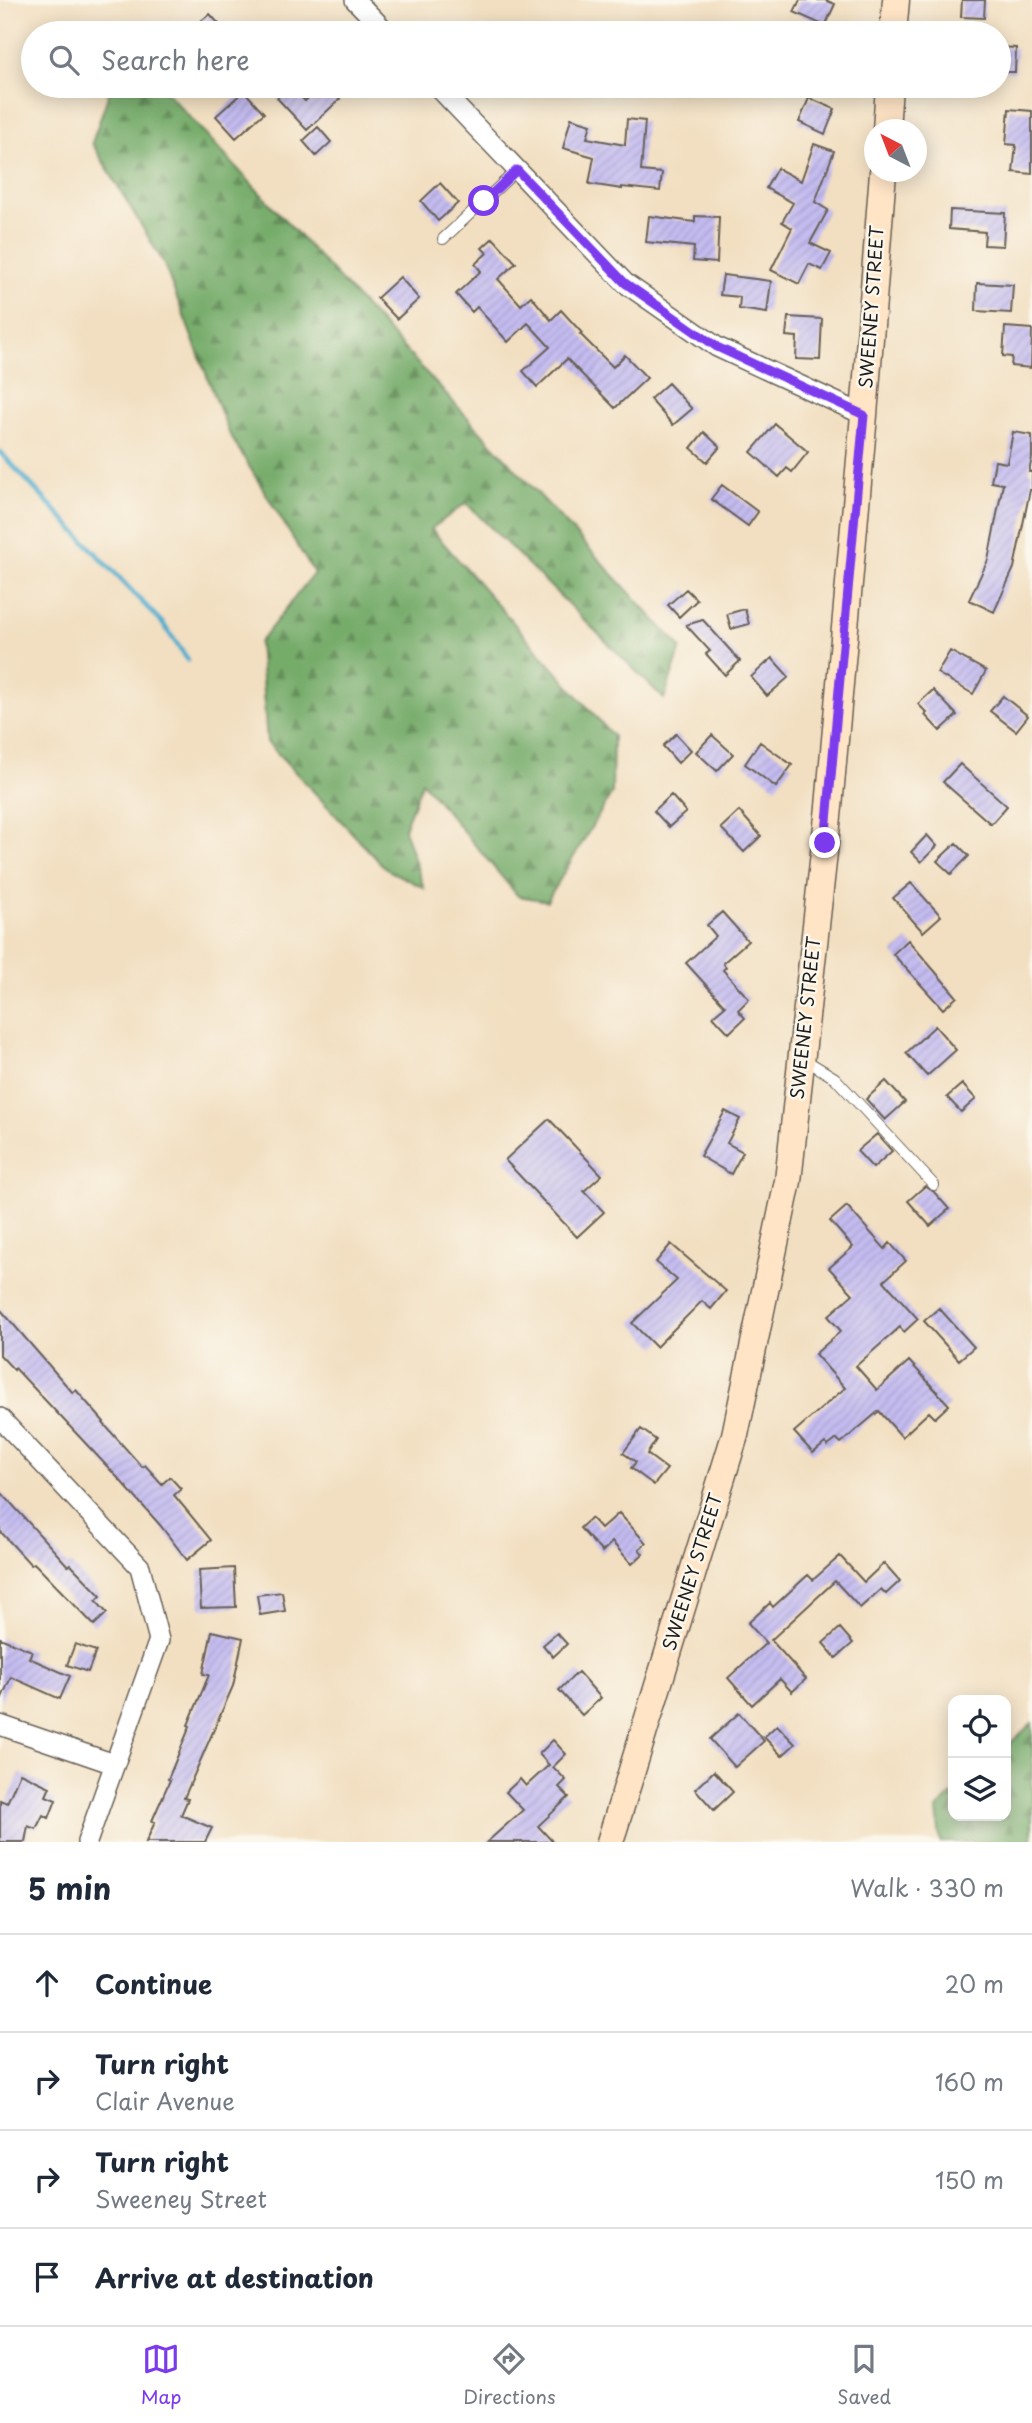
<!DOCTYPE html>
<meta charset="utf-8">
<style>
body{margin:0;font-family:"Playpen Sans",sans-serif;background:#f2f2f3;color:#1f2937}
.controls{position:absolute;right:21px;bottom:21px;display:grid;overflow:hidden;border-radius:14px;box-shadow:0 4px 18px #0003}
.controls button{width:63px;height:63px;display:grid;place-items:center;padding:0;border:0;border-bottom:2px solid #e0e1e3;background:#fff;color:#1f2937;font:35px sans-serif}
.compass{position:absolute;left:864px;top:119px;width:63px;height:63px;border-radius:50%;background:#fff;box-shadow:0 4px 18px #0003;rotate:318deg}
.stop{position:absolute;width:21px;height:21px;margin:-16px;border:5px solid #7c3aed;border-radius:50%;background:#fff}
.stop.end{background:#7c3aed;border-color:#fff;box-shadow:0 2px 7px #0008}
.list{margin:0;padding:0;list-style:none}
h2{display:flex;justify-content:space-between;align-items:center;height:91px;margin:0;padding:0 28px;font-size:30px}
h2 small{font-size:23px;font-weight:400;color:#747a83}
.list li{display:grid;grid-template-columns:46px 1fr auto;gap:21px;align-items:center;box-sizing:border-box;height:98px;padding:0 28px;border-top:2px solid #e0e1e3}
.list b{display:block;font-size:26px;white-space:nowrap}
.list p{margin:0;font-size:23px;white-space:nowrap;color:#747a83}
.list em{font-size:23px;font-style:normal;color:#747a83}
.icon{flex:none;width:38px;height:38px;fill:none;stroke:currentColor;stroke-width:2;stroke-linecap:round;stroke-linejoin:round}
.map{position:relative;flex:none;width:1032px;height:1842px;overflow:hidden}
.search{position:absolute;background:#fff;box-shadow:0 4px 18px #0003;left:21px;right:21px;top:21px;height:77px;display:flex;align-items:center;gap:18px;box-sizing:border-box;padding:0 24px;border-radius:38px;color:#747a83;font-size:26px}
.sheet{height:483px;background:#fff}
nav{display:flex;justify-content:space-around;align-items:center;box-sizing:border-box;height:98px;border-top:2px solid #e0e1e3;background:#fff;font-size:19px;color:#747a83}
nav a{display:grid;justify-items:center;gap:4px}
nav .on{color:#7c3aed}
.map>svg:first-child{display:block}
.forest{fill:url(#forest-firs);stroke:#496443;stroke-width:2}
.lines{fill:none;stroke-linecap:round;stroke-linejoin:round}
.stream{stroke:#50adce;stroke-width:5}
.building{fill:url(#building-hatch)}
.lane-casing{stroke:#676056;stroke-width:12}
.street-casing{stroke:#676056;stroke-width:22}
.secondary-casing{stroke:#676056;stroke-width:29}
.lane{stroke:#fff;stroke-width:10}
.street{stroke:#fff;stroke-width:19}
.secondary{stroke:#ffe4c6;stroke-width:26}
.route{stroke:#7c3aed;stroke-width:9}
.labels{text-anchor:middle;stroke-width:5;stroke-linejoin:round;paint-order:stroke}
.street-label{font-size:18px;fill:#1c1c1c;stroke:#fbf7ec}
</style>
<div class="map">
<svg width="1032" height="1842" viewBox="0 0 1032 1842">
<defs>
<pattern id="forest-firs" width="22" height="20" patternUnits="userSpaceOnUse" patternTransform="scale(1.75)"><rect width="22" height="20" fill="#76ac6a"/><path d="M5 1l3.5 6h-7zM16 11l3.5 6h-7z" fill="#608b56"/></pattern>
<pattern id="building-hatch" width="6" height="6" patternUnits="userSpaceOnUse" patternTransform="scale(1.75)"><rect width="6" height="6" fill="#c4bcf0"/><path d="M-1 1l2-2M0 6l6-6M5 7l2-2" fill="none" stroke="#a8a1cd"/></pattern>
</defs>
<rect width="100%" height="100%" fill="#fbf7ec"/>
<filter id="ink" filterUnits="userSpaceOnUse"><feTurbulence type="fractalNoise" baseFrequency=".0143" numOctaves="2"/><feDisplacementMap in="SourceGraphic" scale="14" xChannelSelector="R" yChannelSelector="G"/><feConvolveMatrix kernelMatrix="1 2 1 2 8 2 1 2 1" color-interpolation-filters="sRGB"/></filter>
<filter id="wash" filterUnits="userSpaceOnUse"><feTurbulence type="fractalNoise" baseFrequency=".00686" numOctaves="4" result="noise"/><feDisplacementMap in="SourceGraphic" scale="28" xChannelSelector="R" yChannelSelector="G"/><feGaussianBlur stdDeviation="1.57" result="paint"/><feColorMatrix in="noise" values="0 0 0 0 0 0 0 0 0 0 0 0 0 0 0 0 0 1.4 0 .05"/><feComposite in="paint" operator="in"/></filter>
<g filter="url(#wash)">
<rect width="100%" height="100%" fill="#f2dfc1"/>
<path class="forest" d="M 116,86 L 161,86 L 681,648 L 664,699 L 466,503 L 431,529 L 613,736 L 612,793 L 547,901 L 518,896 L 422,782 L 404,829 L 424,888 L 386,869 L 267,742 L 259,643 L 314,573 L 229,433 L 163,262 L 92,143 L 109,93 Z
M 1032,1723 L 1032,1842 L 940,1842 L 937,1809 L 953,1794 L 953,1816 L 1006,1816 L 1006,1747 Z"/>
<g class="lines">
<path class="stream" d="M 0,452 L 163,624 L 188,660"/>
</g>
<g id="blocks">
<path class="building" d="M 800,0 L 825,0 L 835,4 L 825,26 L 794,12 Z
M 962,0 L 985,0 L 984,18 L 961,17 Z
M 210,14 L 227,33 L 205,33 L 197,24 Z
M 999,47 L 1016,48 L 1015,72 L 999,72 Z
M 291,86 L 305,101 L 321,86 L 328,86 L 340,99 L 307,130 L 277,98 Z
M 244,91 L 264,113 L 236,138 L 216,116 Z
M 809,98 L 835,109 L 825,134 L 799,122 Z
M 1009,109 L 1032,111 L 1032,174 L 1013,172 L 1016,145 L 1006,144 Z
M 571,118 L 591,124 L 587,138 L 625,145 L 627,119 L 645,121 L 641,171 L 662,173 L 660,191 L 622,187 L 622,189 L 589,184 L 594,157 L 563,148 Z
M 318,127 L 331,142 L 316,156 L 303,141 Z
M 814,144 L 834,151 L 815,202 L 828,210 L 810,243 L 831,253 L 822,270 L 809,264 L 799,284 L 771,270 L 792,228 L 782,222 L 793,203 L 766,188 L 777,168 L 801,181 Z
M 440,183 L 458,203 L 438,221 L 421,201 Z
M 950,210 L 1005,213 L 1003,246 L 984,245 L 985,232 L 949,229 Z
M 649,216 L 695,222 L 695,216 L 719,217 L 717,263 L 693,261 L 694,247 L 646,242 Z
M 493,238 L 516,263 L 498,279 L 521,305 L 531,296 L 551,320 L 561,310 L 582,333 L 580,334 L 613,367 L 625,355 L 647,378 L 615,408 L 567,359 L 537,387 L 523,371 L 550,347 L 528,323 L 508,342 L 477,307 L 472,312 L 456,294 L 481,271 L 475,264 L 487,253 L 482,248 Z
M 723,275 L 771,281 L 767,313 L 739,309 L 740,297 L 720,295 Z
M 400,277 L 419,299 L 397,319 L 377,298 Z
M 977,283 L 1013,285 L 1011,313 L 976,311 Z
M 788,317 L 822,319 L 820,360 L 796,359 L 797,337 L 786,336 Z
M 1005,327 L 1032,329 L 1031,368 L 1011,366 L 1012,357 L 1003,356 Z
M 668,383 L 692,409 L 673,425 L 650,399 Z
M 775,424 L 808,452 L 792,472 L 787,468 L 779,477 L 751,452 Z
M 704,432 L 720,447 L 707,462 L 691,448 Z
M 1013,432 L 1032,435 L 1032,458 L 1029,472 L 1032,472 L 1032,490 L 1030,490 L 1014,568 L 994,612 L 969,600 L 988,560 L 1003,484 L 991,482 L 995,461 L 1007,463 Z
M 722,485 L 758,512 L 748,526 L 711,499 Z
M 686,589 L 697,600 L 679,617 L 668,605 Z
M 745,609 L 749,624 L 731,629 L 727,614 Z
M 703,620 L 740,661 L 725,675 L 706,654 L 710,651 L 686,625 Z
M 950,651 L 986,671 L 973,694 L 937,673 Z
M 772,658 L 789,677 L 767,696 L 751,677 Z
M 933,690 L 957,715 L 940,731 L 925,715 L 927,713 L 918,704 Z
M 1003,696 L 1028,716 L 1016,731 L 990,711 Z
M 676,734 L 691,750 L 678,763 L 663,746 Z
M 712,735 L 733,754 L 717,771 L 696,752 Z
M 760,742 L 792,765 L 776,787 L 745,764 Z
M 960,764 L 1007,806 L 991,824 L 943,782 Z
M 671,795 L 686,812 L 669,827 L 654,811 Z
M 739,811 L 761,836 L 744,852 L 721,828 Z
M 927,835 L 937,846 L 921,862 L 911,852 Z
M 956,843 L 969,856 L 951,874 L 937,861 Z
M 911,883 L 941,916 L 923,932 L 893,898 Z
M 722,912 L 748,941 L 723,963 L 726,967 L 723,970 L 749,999 L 738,1010 L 745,1018 L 729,1033 L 713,1016 L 725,1006 L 686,963 L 716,936 L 707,925 Z
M 908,940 L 957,997 L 943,1009 L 893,954 Z
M 935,1026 L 956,1050 L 927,1076 L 906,1053 Z
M 886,1081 L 905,1102 L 885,1120 L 866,1099 Z
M 962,1084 L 976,1099 L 961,1112 L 947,1097 Z
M 725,1111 L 740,1119 L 727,1143 L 743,1152 L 731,1174 L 700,1156 Z
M 549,1119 L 602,1175 L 584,1191 L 604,1212 L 577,1237 L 505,1160 Z
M 877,1134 L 892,1151 L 873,1168 L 857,1151 Z
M 925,1186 L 934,1192 L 949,1209 L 930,1226 L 908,1201 Z
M 847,1206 L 885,1249 L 890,1243 L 906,1261 L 884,1281 L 918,1319 L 904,1332 L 900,1327 L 856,1366 L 877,1390 L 909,1361 L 949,1405 L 935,1418 L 929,1412 L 902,1437 L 879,1411 L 841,1443 L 837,1439 L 828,1446 L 825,1443 L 813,1453 L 794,1432 L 845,1388 L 815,1354 L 841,1331 L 828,1316 L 853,1294 L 829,1268 L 853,1247 L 830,1221 Z
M 671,1244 L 726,1291 L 711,1309 L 702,1301 L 656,1347 L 632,1323 L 677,1280 L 656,1262 Z
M 939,1308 L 974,1347 L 959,1360 L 924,1321 Z
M 0,1309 L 73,1393 L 76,1390 L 104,1422 L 103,1423 L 142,1467 L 145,1465 L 162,1484 L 170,1477 L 181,1489 L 174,1495 L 211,1540 L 187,1560 L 160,1525 L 119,1479 L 15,1368 L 14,1370 L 0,1355 Z
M 641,1429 L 656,1440 L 647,1454 L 667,1469 L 654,1485 L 631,1468 L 636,1462 L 623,1453 Z
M 0,1491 L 68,1566 L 70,1564 L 101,1596 L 96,1601 L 107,1613 L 94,1625 L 34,1563 L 31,1565 L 0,1531 Z
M 619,1513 L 646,1543 L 639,1549 L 643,1554 L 632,1564 L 612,1542 L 602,1552 L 580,1528 L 591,1518 L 601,1529 Z
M 840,1556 L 864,1582 L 884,1563 L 900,1581 L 886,1594 L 881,1589 L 860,1608 L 835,1581 L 771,1640 L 806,1679 L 792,1692 L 780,1679 L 752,1705 L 728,1678 L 766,1643 L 748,1623 L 770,1603 L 773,1607 L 808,1575 L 813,1580 Z
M 234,1568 L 236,1607 L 201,1608 L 199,1570 Z
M 282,1592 L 285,1611 L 260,1615 L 257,1595 Z
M 840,1628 L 853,1643 L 836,1658 L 823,1643 Z
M 212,1631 L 243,1638 L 233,1686 L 184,1798 L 188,1799 L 181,1815 L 212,1828 L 205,1842 L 146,1842 L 155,1822 L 152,1821 L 170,1780 L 168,1779 L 190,1726 L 188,1725 L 209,1675 L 203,1674 Z
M 557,1633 L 567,1644 L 553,1657 L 543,1645 Z
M 0,1638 L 32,1651 L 29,1658 L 70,1676 L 60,1699 L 11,1677 L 0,1702 Z
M 75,1644 L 96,1651 L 88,1672 L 67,1665 Z
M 578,1672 L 601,1698 L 582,1715 L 559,1690 Z
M 739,1713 L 764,1741 L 735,1767 L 710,1739 Z
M 777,1725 L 795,1744 L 782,1756 L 764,1737 Z
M 553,1740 L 566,1754 L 553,1767 L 566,1780 L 559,1787 L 569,1797 L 538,1826 L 553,1842 L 487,1842 L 523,1810 L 506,1792 L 520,1779 L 526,1786 L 549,1765 L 539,1754 Z
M 714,1771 L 733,1792 L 714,1810 L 695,1789 Z
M 20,1773 L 50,1787 L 46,1796 L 56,1800 L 49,1818 L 43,1815 L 36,1829 L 28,1826 L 25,1842 L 0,1842 L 0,1800 L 7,1803 Z"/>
</g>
</g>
<g filter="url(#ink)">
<use href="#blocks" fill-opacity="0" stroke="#676056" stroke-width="2"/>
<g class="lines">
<g class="lane-casing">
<path id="lane" d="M 443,239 L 517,170
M 802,1058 L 835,1078 L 934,1185"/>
</g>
<g class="street-casing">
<path id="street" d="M 355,0 L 387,33
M 437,86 L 625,283 L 717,347 L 864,415
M 0,1418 L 140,1567 L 159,1640 L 87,1842
M 0,1725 L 114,1764"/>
</g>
<g class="secondary-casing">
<path id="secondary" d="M 893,33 L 896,0
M 886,130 L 889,86
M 610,1842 L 735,1435 L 788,1181 L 829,807 L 864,415 L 883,172"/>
</g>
<use href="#lane" class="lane"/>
<use href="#street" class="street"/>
<use href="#secondary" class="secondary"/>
</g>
</g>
<g class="lines" filter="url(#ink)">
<path class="route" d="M 484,201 L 517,170 L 625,283 L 717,347 L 864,415 L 825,843"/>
</g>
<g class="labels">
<g class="street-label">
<text transform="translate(872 307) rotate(-86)" y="6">SWEENEY STREET</text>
<text transform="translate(806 1018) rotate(-84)" y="6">SWEENEY STREET</text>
<text transform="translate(693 1572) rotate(-73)" y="6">SWEENEY STREET</text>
</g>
</g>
</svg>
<div class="controls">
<button><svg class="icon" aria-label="locate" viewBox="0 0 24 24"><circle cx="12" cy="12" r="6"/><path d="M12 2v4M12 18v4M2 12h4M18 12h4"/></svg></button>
<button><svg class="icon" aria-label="layers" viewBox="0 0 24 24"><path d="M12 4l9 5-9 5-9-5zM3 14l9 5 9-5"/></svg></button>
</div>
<svg class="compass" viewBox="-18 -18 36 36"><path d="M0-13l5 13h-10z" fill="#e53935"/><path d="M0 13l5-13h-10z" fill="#747a83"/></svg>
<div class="stop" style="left:484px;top:201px"></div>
<div class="stop end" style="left:825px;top:843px"></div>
<div class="search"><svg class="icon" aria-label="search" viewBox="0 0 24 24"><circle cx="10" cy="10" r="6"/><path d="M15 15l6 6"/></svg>Search here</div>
</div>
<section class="sheet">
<h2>5 min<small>Walk · 330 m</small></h2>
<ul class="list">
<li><svg class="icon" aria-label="ahead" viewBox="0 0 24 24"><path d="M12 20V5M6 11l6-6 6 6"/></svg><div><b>Continue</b></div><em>20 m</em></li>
<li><svg class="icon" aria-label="right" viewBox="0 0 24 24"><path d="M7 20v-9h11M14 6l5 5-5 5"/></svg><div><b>Turn right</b><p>Clair Avenue</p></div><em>160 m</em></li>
<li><svg class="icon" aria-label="right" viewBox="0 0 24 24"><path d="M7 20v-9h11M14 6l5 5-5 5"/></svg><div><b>Turn right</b><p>Sweeney Street</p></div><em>150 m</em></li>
<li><svg class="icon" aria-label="arrive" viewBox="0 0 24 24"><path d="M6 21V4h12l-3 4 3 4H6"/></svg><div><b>Arrive at destination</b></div></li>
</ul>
</section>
<nav>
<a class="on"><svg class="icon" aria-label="map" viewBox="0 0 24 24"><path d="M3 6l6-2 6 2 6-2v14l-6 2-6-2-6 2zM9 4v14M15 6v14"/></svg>Map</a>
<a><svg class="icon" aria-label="directions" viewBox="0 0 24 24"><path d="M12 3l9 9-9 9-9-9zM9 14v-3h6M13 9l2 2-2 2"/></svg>Directions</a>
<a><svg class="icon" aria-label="saved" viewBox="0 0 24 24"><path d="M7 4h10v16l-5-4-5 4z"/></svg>Saved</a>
</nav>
